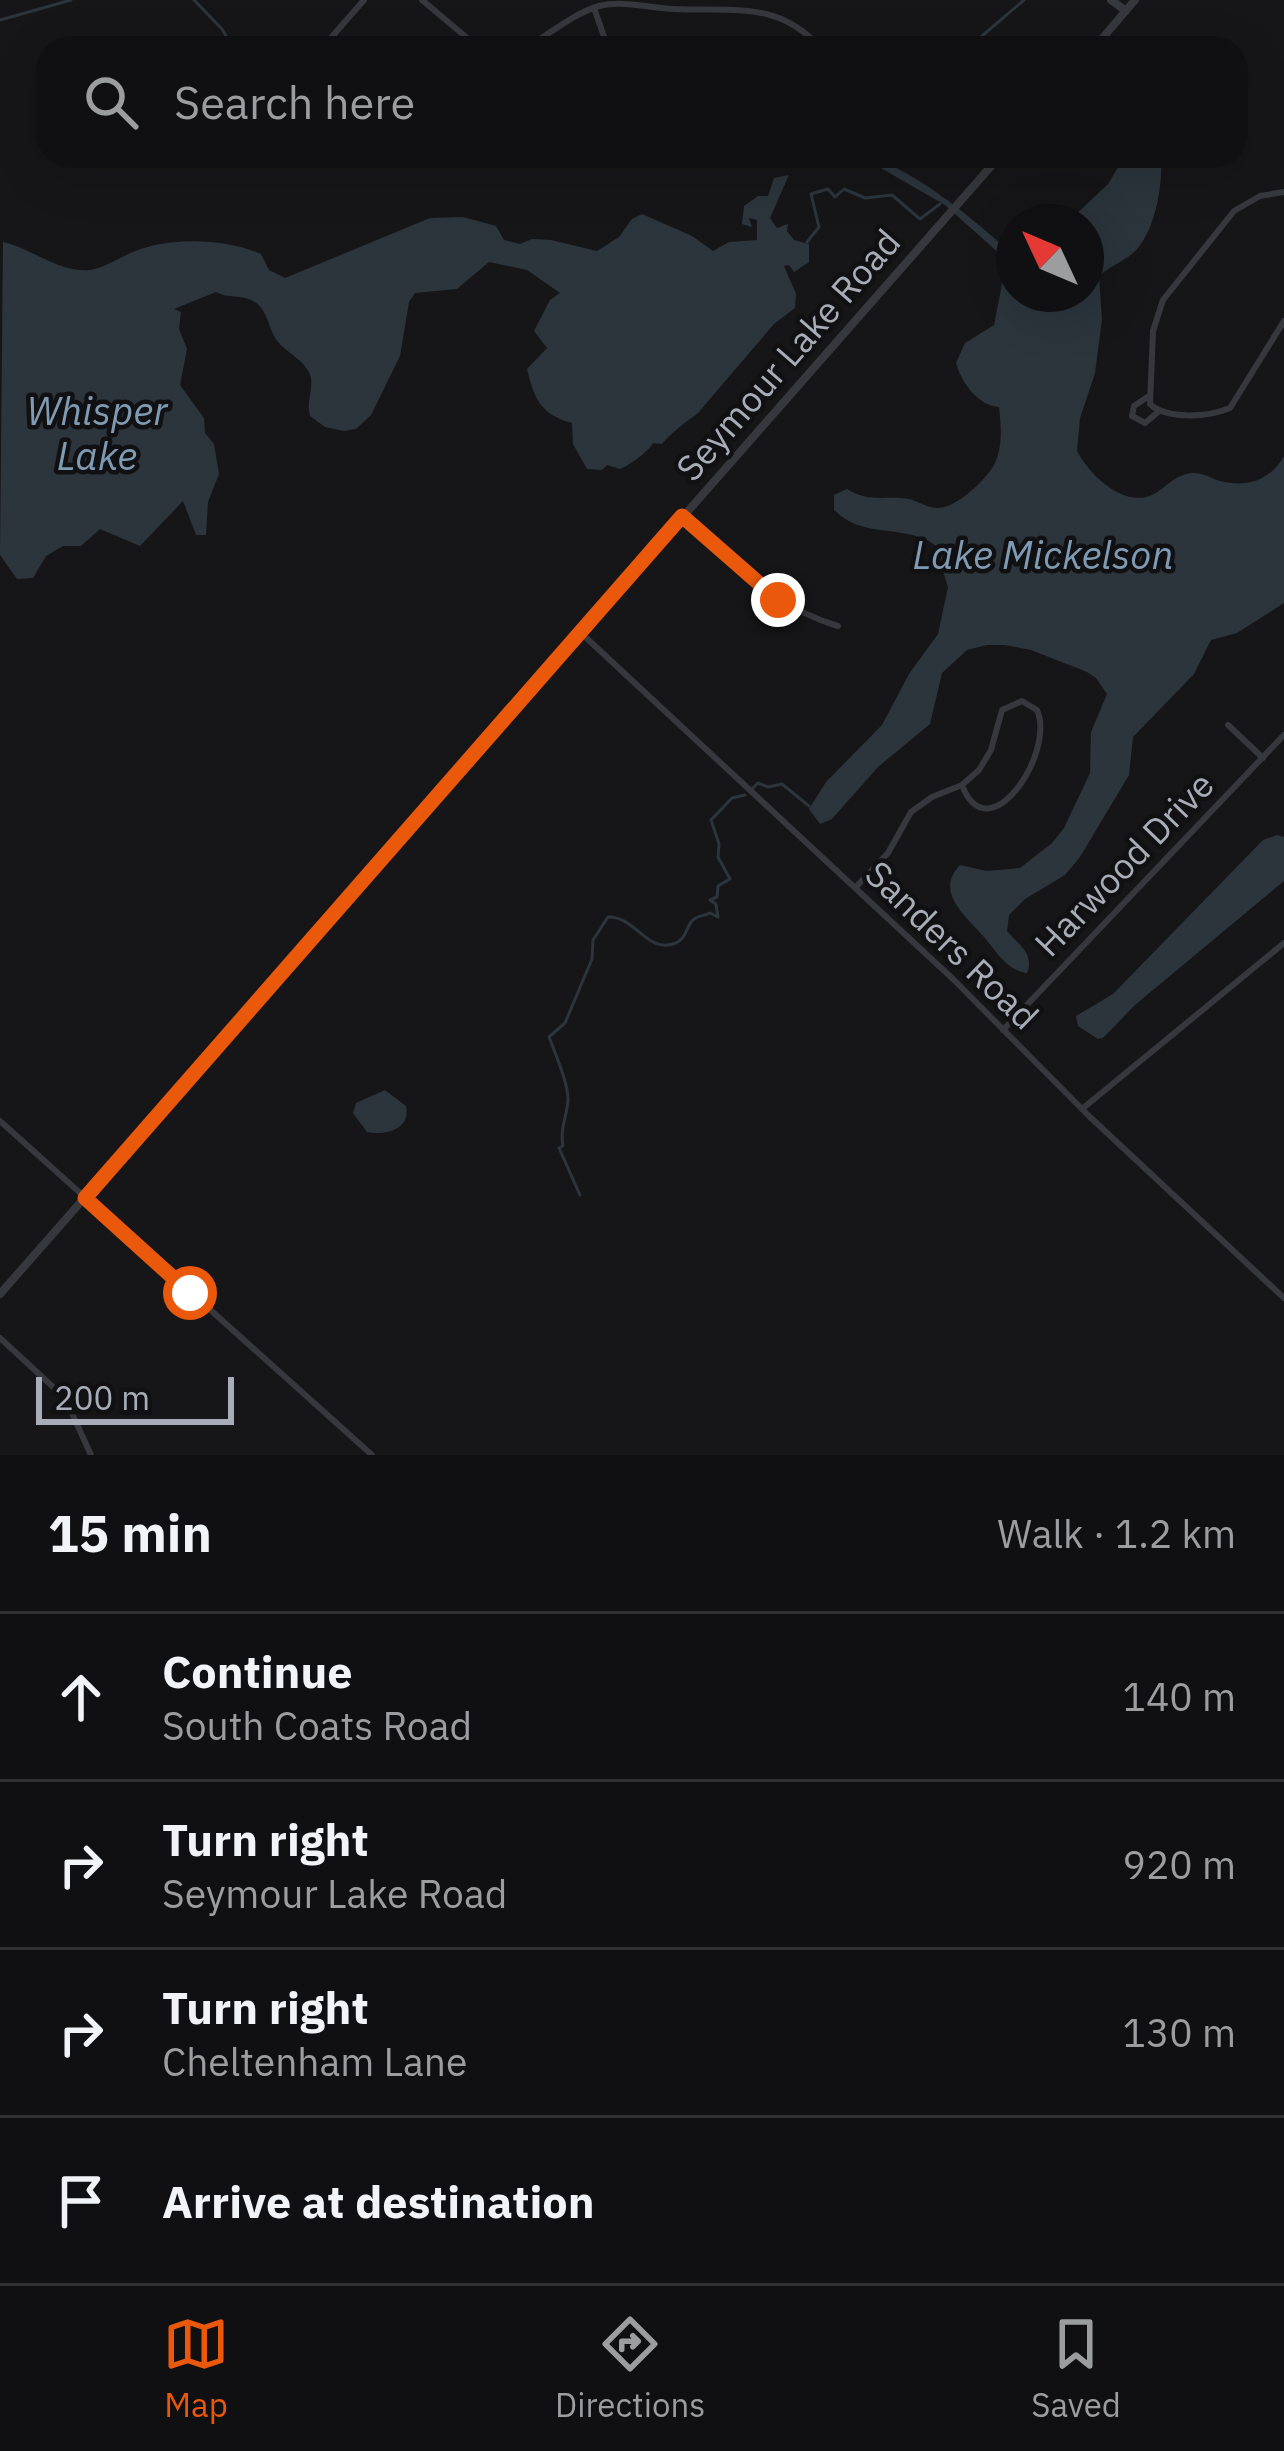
<!DOCTYPE html>
<meta charset="utf-8">
<style>
body{margin:0;font-family:"IBM Plex Sans",sans-serif;background:#1e1e20;color:#f1f3f6}
.compass{position:absolute;left:996px;top:204px;width:108px;height:108px;border-radius:50%;background:#101012;box-shadow:0 12px 48px #0002;rotate:314deg}
.scale{position:absolute;left:36px;bottom:30px;width:198px;box-sizing:border-box;padding-left:12px;border:6px solid #a8adb8;border-top:0;font-size:33px;line-height:42px;white-space:nowrap;color:#a8adb8;-webkit-text-stroke:9px #111113;paint-order:stroke}
.stop{position:absolute;width:36px;height:36px;margin:-27px;border:9px solid #ea580c;border-radius:50%;background:#fff}
.stop.end{background:#ea580c;border-color:#fff;box-shadow:0 3px 12px #0008}
.list{margin:0;padding:0;list-style:none}
h2{display:flex;justify-content:space-between;align-items:center;height:156px;margin:0;padding:0 48px;font-size:51px}
h2 small{font-size:39px;font-weight:400;color:#9c9d9f}
.list li{display:grid;grid-template-columns:78px 1fr auto;gap:36px;align-items:center;box-sizing:border-box;height:168px;padding:0 48px;border-top:3px solid #303032}
.list b{display:block;font-size:45px;white-space:nowrap}
.list p{margin:0;font-size:39px;white-space:nowrap;color:#9c9d9f}
.list em{font-size:39px;font-style:normal;color:#9c9d9f}
.icon{flex:none;width:66px;height:66px;fill:none;stroke:currentColor;stroke-width:2;stroke-linecap:round;stroke-linejoin:round}
.map{position:relative;flex:none;width:1284px;height:1455px;overflow:hidden}
.search{position:absolute;background:#101012;box-shadow:0 12px 48px #0002;left:36px;right:36px;top:36px;height:132px;display:flex;align-items:center;gap:30px;box-sizing:border-box;padding:0 42px;border-radius:36px;color:#9c9d9f;font-size:45px}
.sheet{height:828px;background:#101012}
nav{display:flex;justify-content:space-around;align-items:center;box-sizing:border-box;height:168px;border-top:3px solid #303032;background:#101012;font-size:33px;color:#9c9d9f}
nav a{display:grid;justify-items:center;gap:6px}
nav .on{color:#ea580c}
.map>svg:first-child{display:block}
.water{fill:#2c353c}
.lines{fill:none;stroke-linecap:round;stroke-linejoin:round}
.stream{stroke:#2c353c;stroke-width:3}
.minor{stroke:#37383d;stroke-width:6}
.tertiary{stroke:#37383d;stroke-width:8}
.route{stroke:#ea580c;stroke-width:15}
.labels{text-anchor:middle;stroke-width:9;stroke-linejoin:round;paint-order:stroke}
.street-label{font-size:36px;fill:#a8adb8;stroke:#111113}
.water-label{font-size:39px;font-style:italic;fill:#7f9bb3;stroke:#111113}
</style>
<div class="map">
<svg width="1284" height="1455" viewBox="0 0 1284 1455">
<rect width="100%" height="100%" fill="#161618"/>
<path class="water" d="M 860,156 C 905,160 981,225 1014,256 L 1014,294 L 1086,294 L 1086,222 L 1068,222 L 1108,184 L 1125,156 L 1161,156 C 1163,183 1156,226 1138,248 C 1128,260 1111,265 1099,276 L 1102,319 L 1095,373 L 1080,418 L 1077,451 C 1089,474 1123,508 1152,495 C 1166,488 1174,475 1192,473 C 1203,472 1210,478 1220,481 C 1247,488 1271,480 1284,456 L 1284,603 L 1237,633 L 1211,640 L 1194,674 L 1133,737 L 1129,775 L 1080,857 L 1065,875 L 1025,899 L 1009,915 L 1007,931 C 1018,944 1035,954 1027,973 C 1006,970 997,952 984,937 C 966,916 934,892 960,865 L 987,871 L 1020,868 L 1052,843 L 1064,828 L 1090,773 L 1091,732 L 1107,694 L 1096,678 L 1087,672 L 1031,650 L 1005,645 L 987,645 L 967,650 L 942,673 L 930,724 L 878,767 L 832,819 L 820,824 L 809,809 L 826,782 L 882,725 L 909,674 L 938,634 L 948,587 L 935,545 C 904,523 864,540 834,510 L 834,495 L 847,489 C 866,501 879,497 901,498 C 915,498 925,508 937,508 C 956,509 988,478 995,463 C 1003,446 1001,425 999,407 C 979,406 962,384 956,363 L 965,343 L 994,325 L 1002,284 L 1011,264 L 945,205 Z
M 789,175 L 770,218 L 777,228 L 788,224 L 787,231 L 794,240 L 809,244 L 809,262 L 794,272 L 789,265 L 784,266 L 796,294 L 795,308 L 774,324 L 698,413 C 685,423 674,430 662,444 L 653,443 C 648,452 630,465 620,469 L 607,465 L 602,470 L 587,469 L 573,444 L 572,423 C 539,414 534,397 527,369 L 547,348 L 534,331 L 550,300 L 560,293 L 527,270 L 489,262 L 457,289 L 415,293 L 409,302 L 400,356 L 371,415 L 356,429 L 344,431 L 325,427 L 310,416 C 306,402 313,391 311,378 C 308,362 287,353 278,342 C 268,329 268,309 253,301 C 241,294 228,299 216,292 L 174,309 L 181,312 L 179,329 L 187,349 L 180,385 L 204,418 L 205,433 L 214,444 L 219,474 L 208,502 L 206,535 L 196,535 L 183,501 L 140,546 L 100,529 L 81,546 L 63,546 L 46,556 L 33,578 L 17,579 L 0,555 L 3,242 C 31,248 59,273 89,270 C 106,268 124,254 141,249 C 176,237 228,239 261,254 L 269,270 L 285,278 L 430,218 L 463,217 L 496,226 L 504,240 L 520,244 L 532,239 L 551,240 L 597,251 L 619,237 L 632,219 L 642,214 L 692,236 L 713,251 L 729,242 L 757,240 L 757,220 L 749,218 L 752,227 L 742,224 L 744,206 L 758,196 L 768,196 L 774,178 Z
M 1277,835 L 1284,837 L 1284,881 L 1135,1005 L 1103,1038 L 1098,1039 L 1078,1026 L 1076,1016 L 1113,994 L 1263,840 Z
M 385,1090 L 406,1106 C 411,1129 386,1136 367,1132 L 353,1113 L 356,1103 Z"/>
<g class="lines">
<path class="stream" d="M 194,0 L 222,29 L 233,48
M 0,20 L 71,0
M 982,36 L 1024,0
M 807,242 L 819,227 L 811,194 L 828,189 L 835,197 L 844,189 L 865,198 L 892,195 L 920,219 L 940,204
M 753,788 L 758,783 L 768,787 L 782,784 L 809,806
M 580,1195 L 559,1148 L 563,1146 C 560,1129 566,1119 568,1101 C 569,1085 555,1053 549,1037 L 565,1023 L 592,959 L 593,940 L 608,917 C 636,916 647,955 676,943 C 687,938 686,926 693,920 C 698,915 705,916 710,913 L 718,917 L 716,904 L 710,900 L 717,897 L 718,886 L 730,879 L 718,857 L 719,844 L 711,820 L 732,798 L 745,795"/>
<path class="minor" d="M 422,0 L 479,48
M 594,8 L 608,48
M 322,48 L 364,0
M 525,48 C 549,35 572,14 599,6 C 623,0 649,8 674,9 C 735,12 777,0 821,48
M 1284,192 L 1260,196 L 1234,211 L 1163,300 L 1153,331 L 1150,404 C 1167,420 1209,417 1230,408 L 1284,321
M 1149,396 L 1134,406 L 1132,416 L 1145,423 L 1158,412
M 682,516 C 731,559 774,608 838,626
M 581,633 L 953,979 L 1090,1117 L 1284,1298
M 1228,725 L 1263,758
M 855,888 L 888,853 L 911,812 L 932,797 L 962,785 L 979,770 L 991,750 L 1002,710 L 1022,701 L 1037,710 C 1056,753 988,854 962,785
M 1003,1030 L 1284,735
M 1082,1109 L 1284,943
M 0,1121 L 372,1455
M 0,1338 L 65,1398 L 91,1455"/>
<path class="tertiary" d="M 1111,0 L 1126,11
M 1094,48 L 1135,0
M 0,1294 L 1000,156"/>
</g>
<g class="lines">
<path class="route" d="M 190,1293 L 85,1198 L 682,516 L 778,600"/>
</g>
<g class="labels">
<g class="street-label">
<text transform="translate(788 355) rotate(-49)" y="13">Seymour Lake Road</text>
<text transform="translate(1124 864) rotate(-46)" y="13">Harwood Drive</text>
<text transform="translate(952 945) rotate(44)" y="13">Sanders Road</text>
</g>
<g class="water-label">
<text x="97" y="425">Whisper<tspan x="97" dy="45">Lake</tspan></text>
<text x="1043" y="569">Lake Mickelson</text>
</g>
</g>
</svg>
<svg class="compass" viewBox="-18 -18 36 36"><path d="M0-13l5 13h-10z" fill="#e53935"/><path d="M0 13l5-13h-10z" fill="#9c9d9f"/></svg>
<div class="scale">200 m</div>
<div class="stop" style="left:190px;top:1293px"></div>
<div class="stop end" style="left:778px;top:600px"></div>
<div class="search"><svg class="icon" aria-label="search" viewBox="0 0 24 24"><circle cx="10" cy="10" r="6"/><path d="M15 15l6 6"/></svg>Search here</div>
</div>
<section class="sheet">
<h2>15 min<small>Walk · 1.2 km</small></h2>
<ul class="list">
<li><svg class="icon" aria-label="ahead" viewBox="0 0 24 24"><path d="M12 20V5M6 11l6-6 6 6"/></svg><div><b>Continue</b><p>South Coats Road</p></div><em>140 m</em></li>
<li><svg class="icon" aria-label="right" viewBox="0 0 24 24"><path d="M7 20v-9h11M14 6l5 5-5 5"/></svg><div><b>Turn right</b><p>Seymour Lake Road</p></div><em>920 m</em></li>
<li><svg class="icon" aria-label="right" viewBox="0 0 24 24"><path d="M7 20v-9h11M14 6l5 5-5 5"/></svg><div><b>Turn right</b><p>Cheltenham Lane</p></div><em>130 m</em></li>
<li><svg class="icon" aria-label="arrive" viewBox="0 0 24 24"><path d="M6 21V4h12l-3 4 3 4H6"/></svg><div><b>Arrive at destination</b></div></li>
</ul>
</section>
<nav>
<a class="on"><svg class="icon" aria-label="map" viewBox="0 0 24 24"><path d="M3 6l6-2 6 2 6-2v14l-6 2-6-2-6 2zM9 4v14M15 6v14"/></svg>Map</a>
<a><svg class="icon" aria-label="directions" viewBox="0 0 24 24"><path d="M12 3l9 9-9 9-9-9zM9 14v-3h6M13 9l2 2-2 2"/></svg>Directions</a>
<a><svg class="icon" aria-label="saved" viewBox="0 0 24 24"><path d="M7 4h10v16l-5-4-5 4z"/></svg>Saved</a>
</nav>
